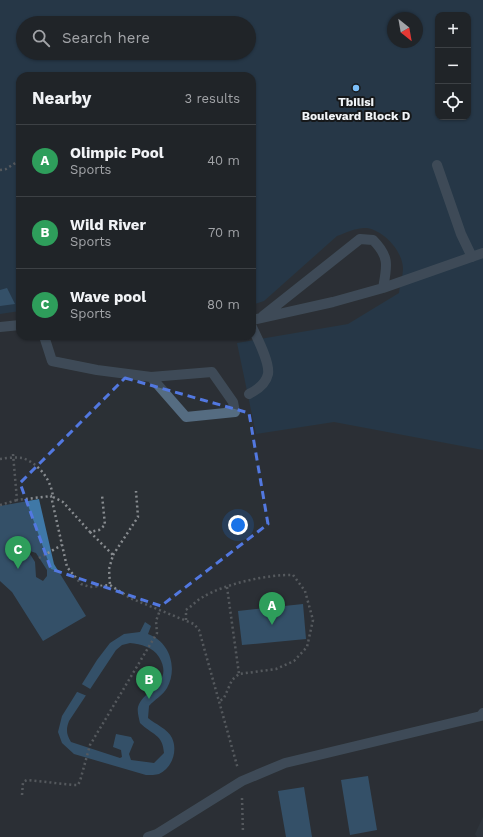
<!DOCTYPE html>
<meta charset="utf-8">
<style>
body{margin:0;font-family:"Work Sans",sans-serif;background:#282c30;color:#f1f3f6}
.controls{position:absolute;right:12px;top:12px;display:grid;overflow:hidden;border-radius:8px;box-shadow:0 1px 3px #0004}
.controls button{width:36px;height:36px;display:grid;place-items:center;padding:0;border:0;border-bottom:1px solid #3d4145;background:#202428;color:#f1f3f6;font:20px sans-serif}
.compass{position:absolute;left:387px;top:12px;width:36px;height:36px;border-radius:50%;background:#202428;box-shadow:0 1px 3px #0004;rotate:149deg}
.you{position:absolute;left:238px;top:525px;width:14px;height:14px;margin:-10px;border:3px solid #fff;border-radius:50%;background:#1a73e8;box-shadow:0 0 0 6px #1a73e833}
.badge{display:grid;place-items:center;width:26px;height:26px;border-radius:50%;background:#7bbef8;color:#fff;font-size:13px;font-weight:700}
.pin{position:absolute;translate:-50% -33px;filter:drop-shadow(0 1px 2px #0008)}
.pin::after{content:'';position:absolute;top:21px;width:14px;height:12px;background:inherit;clip-path:polygon(0 0,100% 0,50% 100%)}
.list{margin:0;padding:0;list-style:none}
h2{display:flex;justify-content:space-between;align-items:center;height:52px;margin:0;padding:0 16px;font-size:17px}
h2 small{font-size:13px;font-weight:400;color:#a2a4a8}
.list li{display:grid;grid-template-columns:26px 1fr auto;gap:12px;align-items:center;box-sizing:border-box;height:72px;padding:0 16px;border-top:1px solid #3d4145}
.list b{display:block;font-size:15px;white-space:nowrap}
.list p{margin:0;font-size:13px;white-space:nowrap;color:#a2a4a8}
.list em{font-size:13px;font-style:normal;color:#a2a4a8}
.icon{flex:none;width:22px;height:22px;fill:none;stroke:currentColor;stroke-width:2;stroke-linecap:round;stroke-linejoin:round}
.map{position:relative;flex:none;width:483px;height:837px;overflow:hidden}
.search{position:absolute;background:#202428;box-shadow:0 1px 3px #0004;left:16px;top:16px;width:240px;height:44px;display:flex;align-items:center;gap:10px;box-sizing:border-box;padding:0 14px;border-radius:22px;color:#a2a4a8;font-size:15px}
.panel{position:absolute;background:#202428;box-shadow:0 1px 3px #0004;left:16px;top:72px;width:240px;height:268px;border-radius:12px}
.map>svg:first-child{display:block}
.built{fill:#333d46}
.green{fill:#1f415d;fill-rule:evenodd}
.water{fill:#3f78a7;fill-rule:evenodd}
.pier{fill:#2b3035}
.lines{fill:none;stroke-linecap:round;stroke-linejoin:round}
.path{stroke:#888c90;stroke-width:2.5;stroke-dasharray:2 3;stroke-linecap:butt}
.minor{stroke:#556c81;stroke-width:10}
.marked{fill:none;stroke:#5278e0;stroke-width:3;stroke-dasharray:8 5;stroke-linejoin:round}
.poi-dot{fill:#7bbef8;stroke:#16181a;stroke-width:1.5}
.labels{text-anchor:middle;stroke-width:4;stroke-linejoin:round;paint-order:stroke}
.poi-label{font-size:12px;font-weight:bold;fill:#f1f4f7;stroke:#16181a}
</style>
<div class="map">
<svg width="483" height="837" viewBox="0 0 483 837">
<rect width="100%" height="100%" fill="#2b3035"/>
<path class="built" d="M 483,817 L 483,837 L 477,837 L 475,834 Z"/>
<path class="green" d="M 0,0 L 483,0 L 483,450 L 334,422 L 256,434 L 237,343 L 348,324 L 399,293 C 400,285 403,276 403,268 C 402,250 384,231 367,228 C 357,227 345,233 337,236 L 264,301 L 252,305 L 252,76 L 20,76 L 20,311 L 0,314 ZM 438,15 L 468,15 L 468,117 L 438,117 ZM 393,18 L 417,18 L 417,42 L 393,42 ZM 23,23 L 249,23 L 249,53 L 23,53 Z"/>
<path class="water" d="M 7,288 L 15,304 L 0,306 L 0,290 Z
M 39,499 L 54,564 L 86,616 L 43,641 L 12,592 L 0,581 L 0,506 ZM 30,551 L 36,553 L 47,570 L 47,576 L 43,581 L 36,577 L 35,562 L 30,554 Z
M 303,604 L 306,639 L 242,645 L 238,611 Z
M 145,622 L 151,626 L 148,634 C 170,642 178,668 167,688 C 163,695 154,700 149,706 L 148,718 C 155,724 168,729 172,738 C 178,751 172,768 159,774 C 156,775 150,775 146,775 L 74,754 L 62,743 L 58,732 L 62,716 L 97,660 L 110,643 L 124,634 L 140,632 ZM 130,643 C 141,644 153,647 159,657 C 175,684 143,689 138,707 C 137,712 139,718 140,723 C 152,735 163,734 164,753 L 154,763 L 131,760 L 129,754 L 134,742 L 131,737 L 116,734 L 113,747 L 121,750 L 122,757 L 120,758 L 71,742 C 66,734 66,729 69,721 L 116,650 L 122,645 Z
M 368,776 L 377,830 L 350,835 L 341,780 Z
M 304,787 L 312,837 L 286,837 L 278,791 Z"/>
<path class="pier" d="M 80,683 L 92,690 L 87,696 L 75,691 Z"/>
<g class="lines">
<path class="path" d="M 221,76 L 231,75
M 0,170 L 6,169 L 20,160
M 13,454 L 17,500 L 51,496 L 67,567 L 81,584 L 90,587 L 110,585 L 130,598 L 194,624 L 199,630 L 238,769
M 0,459 C 7,458 15,457 22,458 C 39,463 52,481 53,498
M 53,497 L 63,502 L 90,532 L 99,530 L 105,525 L 102,495
M 0,505 L 17,500
M 90,532 L 113,555 L 109,569 L 110,585
M 113,555 L 138,517 L 136,491
M 39,558 L 62,545
M 227,587 L 239,674
M 186,620 L 186,610 C 192,606 197,600 203,597 C 224,584 269,574 293,575 L 305,591 L 313,620 L 307,647 L 294,661 L 276,669 L 239,674 L 232,680 L 224,698 L 220,701
M 22,795 L 23,782 L 27,780 L 74,785 L 78,785 L 80,781 L 90,745 L 157,633 L 156,621 L 160,610
M 242,798 L 243,833"/>
<path class="minor" d="M 437,165 L 461,234 L 472,257
M 263,316 L 360,239 L 373,240 C 390,257 387,266 383,288
M 252,320 L 333,302 L 383,288 L 483,253
M 0,327 L 20,325
M 44,336 L 52,361 L 97,370 L 151,377 L 212,372 L 233,402 L 235,412 L 186,417 L 151,377
M 249,394 C 257,390 266,384 268,374 C 270,362 257,338 252,327
M 148,837 L 157,834 L 242,781 L 285,763 L 481,716 L 483,713"/>
</g>
<path d="M0 0H483V837H0ZM 125,378 L 249,413 L 268,524 L 161,606 L 51,569 L 20,483 Z" fill="#2b3035" fill-opacity=".55" fill-rule="evenodd"/>
<path class="marked" d="M 125,378 L 249,413 L 268,524 L 161,606 L 51,569 L 20,483 Z"/>
<circle class="poi-dot" cx="356" cy="88" r="4"/>
<g class="labels">
<g class="poi-label">
<text x="356" y="106">Tbilisi<tspan x="356" dy="14">Boulevard Block D</tspan></text>
</g>
</g>
</svg>
<div class="controls">
<button>+</button>
<button>−</button>
<button><svg class="icon" aria-label="locate" viewBox="0 0 24 24"><circle cx="12" cy="12" r="6"/><path d="M12 2v4M12 18v4M2 12h4M18 12h4"/></svg></button>
</div>
<svg class="compass" viewBox="-18 -18 36 36"><path d="M0-13l5 13h-10z" fill="#e53935"/><path d="M0 13l5-13h-10z" fill="#a2a4a8"/></svg>
<div class="you"></div>
<div class="pin badge" style="left:272px;top:625px;background:#2e9e5b">A</div>
<div class="pin badge" style="left:149px;top:699px;background:#2e9e5b">B</div>
<div class="pin badge" style="left:18px;top:569px;background:#2e9e5b">C</div>
<div class="search"><svg class="icon" aria-label="search" viewBox="0 0 24 24"><circle cx="10" cy="10" r="6"/><path d="M15 15l6 6"/></svg>Search here</div>
<section class="panel">
<h2>Nearby<small>3 results</small></h2>
<ul class="list">
<li><span class="badge" style="background:#2e9e5b">A</span><div><b>Olimpic Pool</b><p>Sports</p></div><em>40 m</em></li>
<li><span class="badge" style="background:#2e9e5b">B</span><div><b>Wild River</b><p>Sports</p></div><em>70 m</em></li>
<li><span class="badge" style="background:#2e9e5b">C</span><div><b>Wave pool</b><p>Sports</p></div><em>80 m</em></li>
</ul>
</section>
</div>
